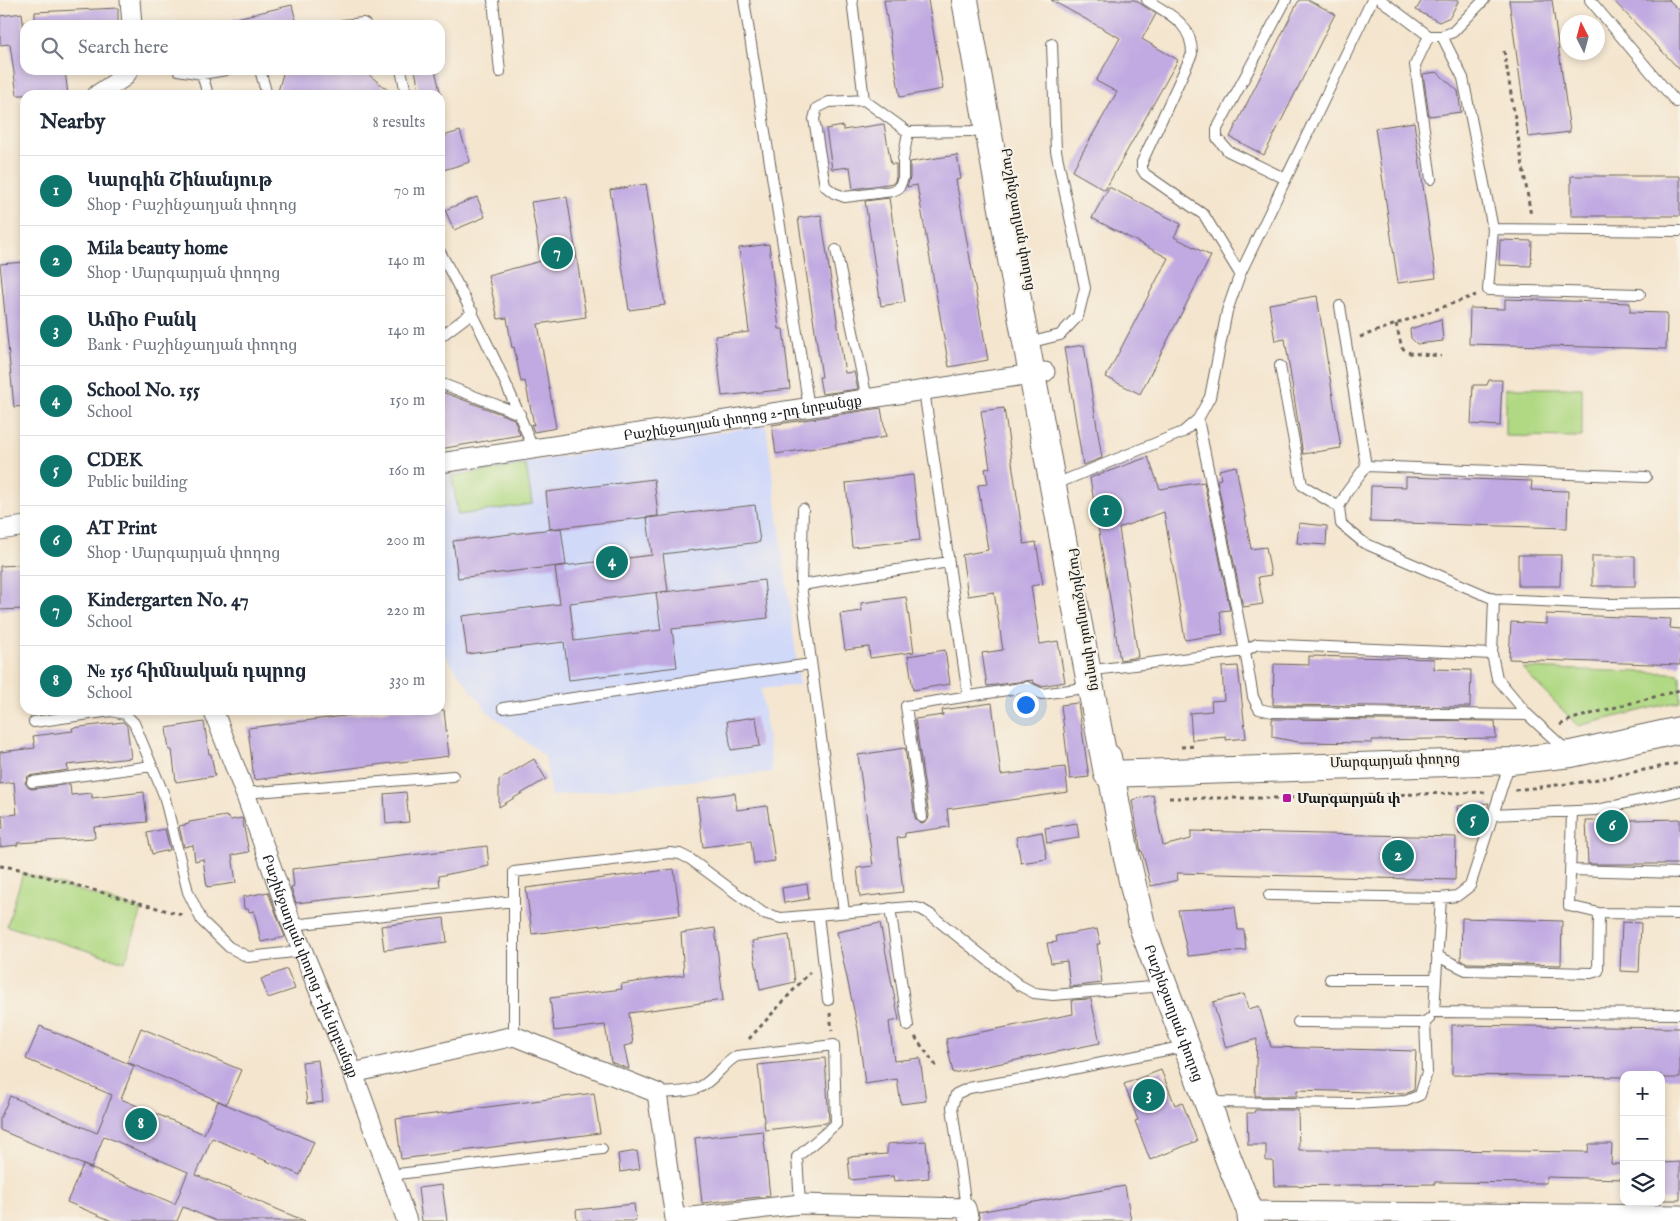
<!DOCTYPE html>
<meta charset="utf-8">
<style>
body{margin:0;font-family:"IM FELL English","Noto Serif Armenian",serif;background:#f6f6f7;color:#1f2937}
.controls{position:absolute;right:15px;bottom:15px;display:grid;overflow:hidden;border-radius:10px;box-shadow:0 2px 8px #0003}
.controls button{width:45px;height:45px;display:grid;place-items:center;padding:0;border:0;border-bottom:1px solid #e0e1e3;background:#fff;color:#1f2937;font:25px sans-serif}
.compass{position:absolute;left:1560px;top:15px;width:45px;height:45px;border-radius:50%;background:#fff;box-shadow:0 2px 8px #0003;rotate:354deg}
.you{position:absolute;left:1025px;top:704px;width:18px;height:18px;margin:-12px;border:4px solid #fff;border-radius:50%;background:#1a73e8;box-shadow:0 0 0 8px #1a73e833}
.badge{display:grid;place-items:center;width:32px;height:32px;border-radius:50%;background:#0f766e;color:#fff;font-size:16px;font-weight:700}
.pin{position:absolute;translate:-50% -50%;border:2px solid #fff;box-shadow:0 1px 5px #0006}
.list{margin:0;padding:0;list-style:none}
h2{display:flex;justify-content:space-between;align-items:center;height:65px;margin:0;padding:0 20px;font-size:21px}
h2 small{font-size:16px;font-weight:400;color:#747a83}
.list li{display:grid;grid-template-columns:32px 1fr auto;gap:15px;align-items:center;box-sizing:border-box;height:70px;padding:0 20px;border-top:1px solid #e0e1e3}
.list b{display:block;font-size:19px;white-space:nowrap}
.list p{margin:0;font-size:16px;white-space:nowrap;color:#747a83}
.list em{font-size:16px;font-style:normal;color:#747a83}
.icon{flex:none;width:28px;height:28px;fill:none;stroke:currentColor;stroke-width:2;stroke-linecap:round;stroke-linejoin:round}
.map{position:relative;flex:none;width:1680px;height:1221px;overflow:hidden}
.search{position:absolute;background:#fff;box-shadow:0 2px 8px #0003;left:20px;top:20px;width:425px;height:55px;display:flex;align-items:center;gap:12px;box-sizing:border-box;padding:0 18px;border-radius:15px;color:#747a83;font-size:19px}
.panel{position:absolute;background:#fff;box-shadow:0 2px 8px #0003;left:20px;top:90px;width:425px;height:625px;border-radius:15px}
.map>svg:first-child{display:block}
.built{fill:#d1d9f9}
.green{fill:#b1d984;stroke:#667a50}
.building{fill:#c1aae2}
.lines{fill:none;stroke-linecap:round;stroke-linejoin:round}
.service-casing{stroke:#68625a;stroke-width:12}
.minor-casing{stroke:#68625a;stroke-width:21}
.secondary-casing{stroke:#68625a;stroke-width:28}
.path{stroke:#68625a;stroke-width:3;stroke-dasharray:4 4;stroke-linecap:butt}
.service{stroke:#fff;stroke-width:10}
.minor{stroke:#fff;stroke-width:19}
.secondary{stroke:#fff;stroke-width:26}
.poi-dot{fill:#b5179e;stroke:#f7f3e8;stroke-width:2}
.labels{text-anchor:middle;stroke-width:4.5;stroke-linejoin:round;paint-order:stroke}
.street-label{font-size:14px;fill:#1c1c1c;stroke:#f7f3e8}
.poi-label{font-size:14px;font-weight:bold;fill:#1c1c1c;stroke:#f7f3e8;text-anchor:start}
</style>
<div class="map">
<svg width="1680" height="1221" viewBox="0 0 1680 1221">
<rect width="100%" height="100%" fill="#f7f3e8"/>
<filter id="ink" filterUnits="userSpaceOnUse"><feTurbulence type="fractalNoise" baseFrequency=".02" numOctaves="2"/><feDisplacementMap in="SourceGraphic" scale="10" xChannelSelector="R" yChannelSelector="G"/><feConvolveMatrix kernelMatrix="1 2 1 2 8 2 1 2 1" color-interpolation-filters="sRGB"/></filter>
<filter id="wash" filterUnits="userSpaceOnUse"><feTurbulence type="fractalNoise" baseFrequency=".0096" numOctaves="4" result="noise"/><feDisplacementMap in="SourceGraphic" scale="20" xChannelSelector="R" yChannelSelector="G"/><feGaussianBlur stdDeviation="1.12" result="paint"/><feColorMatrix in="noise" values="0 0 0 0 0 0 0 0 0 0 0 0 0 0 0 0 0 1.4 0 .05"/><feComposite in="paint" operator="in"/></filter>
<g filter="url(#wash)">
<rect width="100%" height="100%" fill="#f4e5ce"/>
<path class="built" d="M 766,425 L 800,685 L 761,689 L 772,772 L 551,796 L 545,756 L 487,711 L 440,649 L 440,475 Z"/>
<path class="green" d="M 1506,388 L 1582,388 L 1582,437 L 1506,436 Z
M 526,465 L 532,504 L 458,515 L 452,476 Z
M 1522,668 L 1673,673 L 1680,675 L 1680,701 L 1578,726 Z
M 23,873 L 142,910 L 125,962 L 7,926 Z"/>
<g id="blocks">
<path class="building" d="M 884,0 L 928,0 L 943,89 L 900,97 Z
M 1051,0 L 1135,0 L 1156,14 L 1142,39 L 1178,60 L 1105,190 L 1072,171 L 1117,92 L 1096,81 L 1120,38 Z
M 1299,0 L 1308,0 L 1335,14 L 1264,155 L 1230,137 Z
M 1422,0 L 1459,0 L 1450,17 L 1439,22 L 1416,10 Z
M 1509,0 L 1552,0 L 1570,132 L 1528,137 Z
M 1613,0 L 1669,0 L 1680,11 L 1680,70 Z
M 292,5 L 297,25 L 233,25 L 232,19 Z
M 118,8 L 118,25 L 35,25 L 35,12 Z
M 22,13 L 25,41 L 25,70 L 65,70 L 68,95 L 17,95 L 10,44 L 0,45 L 0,16 Z
M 284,70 L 367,70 L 368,74 L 394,95 L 277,95 Z
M 415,70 L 435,70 L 441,95 L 420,95 Z
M 1437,72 L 1458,91 L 1461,112 L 1429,116 L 1423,74 Z
M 1414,122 L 1436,278 L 1398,283 L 1375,128 Z
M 884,124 L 891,164 L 896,164 L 896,177 L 894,183 L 853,189 L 850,167 L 832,169 L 826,129 L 843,126 L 843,130 Z
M 460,131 L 470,162 L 440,171 L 440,137 Z
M 957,155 L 961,179 L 956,180 L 988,360 L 949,367 L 917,185 L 907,187 L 910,178 L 910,162 Z
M 1571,176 L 1680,176 L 1680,216 L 1571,216 Z
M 646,184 L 665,305 L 629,310 L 610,190 Z
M 1109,187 L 1181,224 L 1174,237 L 1211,256 L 1140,394 L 1106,377 L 1168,258 L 1092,218 Z
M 477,197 L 485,217 L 454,230 L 445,210 Z
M 567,197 L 586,317 L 538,324 L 556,428 L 534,432 L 531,424 L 534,425 L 525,381 L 521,382 L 514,347 L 512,348 L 507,318 L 498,319 L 488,275 L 541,261 L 531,202 Z
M 889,198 L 905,302 L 881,306 L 865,201 Z
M 821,215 L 845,373 L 854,372 L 858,389 L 822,394 L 819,377 L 822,377 L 798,218 Z
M 1500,240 L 1532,241 L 1531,266 L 1499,265 Z
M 769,244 L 779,329 L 783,329 L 790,389 L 722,396 L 715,336 L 749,332 L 739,248 Z
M 25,262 L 25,406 L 14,407 L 0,264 Z
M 1317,296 L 1341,448 L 1303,454 L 1285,339 L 1275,341 L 1269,304 Z
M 1505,299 L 1630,303 L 1630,312 L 1667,313 L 1666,349 L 1469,344 L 1470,308 L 1505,309 Z
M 1441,319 L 1443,341 L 1417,344 L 1411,338 L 1410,329 Z
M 1084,345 L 1102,458 L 1083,465 L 1064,348 Z
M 1489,380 L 1502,380 L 1500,426 L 1471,424 L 1473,385 L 1487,385 Z
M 440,391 L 514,419 L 520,435 L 440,449 Z
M 881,408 L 886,437 L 776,454 L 772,425 Z
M 1004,408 L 1024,544 L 1036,542 L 1043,584 L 1031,586 L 1040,644 L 1058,641 L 1065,682 L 1041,686 L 1034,683 L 1033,680 L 987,686 L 982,653 L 1003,650 L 994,592 L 968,596 L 962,555 L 988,550 L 978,485 L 988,484 L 985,469 L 990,468 L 981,411 Z
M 1148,457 L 1160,489 L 1204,482 L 1230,610 L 1220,611 L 1223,634 L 1185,640 L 1164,512 L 1119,528 L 1138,657 L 1120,660 L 1090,478 Z
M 1236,466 L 1251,549 L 1266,547 L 1271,575 L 1258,577 L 1263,604 L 1243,607 L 1217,480 L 1221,479 L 1219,470 Z
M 913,475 L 920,540 L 852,547 L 846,483 Z
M 1406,477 L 1532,481 L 1531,490 L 1568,491 L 1567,528 L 1370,522 L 1371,486 L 1406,487 Z
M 654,479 L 658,516 L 550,529 L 546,492 Z
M 755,505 L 760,542 L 663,554 L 668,591 L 570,603 L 574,641 L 661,630 L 656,593 L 764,580 L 768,618 L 672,629 L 677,667 L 569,680 L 564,642 L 467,654 L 462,616 L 560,604 L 555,567 L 652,555 L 647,518 Z
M 1299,523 L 1327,526 L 1326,545 L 1297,543 Z
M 561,528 L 566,565 L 458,578 L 453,541 Z
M 1518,555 L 1561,555 L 1560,586 L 1518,586 Z
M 1592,556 L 1635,556 L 1635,586 L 1592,586 Z
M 20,565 L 23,609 L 0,610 L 0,566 Z
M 906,597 L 914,652 L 870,658 L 869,647 L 845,650 L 840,614 L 862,611 L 861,603 Z
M 1546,614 L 1671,619 L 1670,628 L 1680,629 L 1680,665 L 1509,659 L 1511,622 L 1546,624 Z
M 945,650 L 950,684 L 913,690 L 908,656 Z
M 1309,656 L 1434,659 L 1434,669 L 1471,670 L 1470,707 L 1273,705 L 1274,664 L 1309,665 Z
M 1238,666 L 1246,738 L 1226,740 L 1226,737 L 1192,740 L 1190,713 L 1212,711 L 1211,701 L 1224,700 L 1222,667 Z
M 992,703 L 1001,775 L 1065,767 L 1068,792 L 947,809 L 949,827 L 905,833 L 905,837 L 897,838 L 903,892 L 860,897 L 857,868 L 873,866 L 858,755 L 905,748 L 915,818 L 919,823 L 923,824 L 928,820 L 929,816 L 915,719 L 943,715 L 942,710 Z
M 1078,703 L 1089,777 L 1070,779 L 1061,705 Z
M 392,710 L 444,710 L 449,756 L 254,780 L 248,728 Z
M 756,717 L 760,746 L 731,750 L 727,721 Z
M 1272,719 L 1495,721 L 1496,738 L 1372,740 L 1372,743 L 1298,742 L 1272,737 Z
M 123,722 L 127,726 L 131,758 L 67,765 L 68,770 L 28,776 L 25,783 L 29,788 L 32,789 L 70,784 L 71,795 L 92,793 L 92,798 L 144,792 L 147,822 L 94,827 L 95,838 L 17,843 L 18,845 L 0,847 L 0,829 L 3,828 L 2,816 L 17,814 L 14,782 L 0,784 L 0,752 L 35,748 L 33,736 L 73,731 L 72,728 Z
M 204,722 L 209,754 L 211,754 L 215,776 L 176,782 L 172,750 L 169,750 L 166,728 Z
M 534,759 L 546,779 L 499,807 L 499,780 Z
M 406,792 L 409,822 L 386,824 L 384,794 Z
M 735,793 L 737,810 L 767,806 L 775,861 L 754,864 L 751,841 L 703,847 L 697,798 Z
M 1153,795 L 1163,846 L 1191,839 L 1191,831 L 1456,837 L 1455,880 L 1177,873 L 1178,880 L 1151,886 L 1142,851 L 1141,852 L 1132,800 Z
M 1489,803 L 1479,835 L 1459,834 L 1457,806 Z
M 226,816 L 231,820 L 242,818 L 249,852 L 232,855 L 236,883 L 207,887 L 203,859 L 195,861 L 193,845 L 184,847 L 179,826 L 189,824 L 189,822 Z
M 1680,819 L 1680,864 L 1588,864 L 1586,821 Z
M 1077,823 L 1079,838 L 1047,843 L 1045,828 Z
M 165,829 L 170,850 L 152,854 L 147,833 Z
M 1042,832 L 1047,859 L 1021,863 L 1016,837 Z
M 487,846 L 489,866 L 439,876 L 440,887 L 296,903 L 291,888 L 294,887 L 292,869 Z
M 674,869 L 680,915 L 532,934 L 526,888 Z
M 807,884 L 809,899 L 784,903 L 782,888 Z
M 268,892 L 285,937 L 261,942 L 254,911 L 249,912 L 248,909 L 244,909 L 243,897 Z
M 1235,907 L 1238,930 L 1244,930 L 1246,950 L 1188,956 L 1178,910 Z
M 444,918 L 447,942 L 384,950 L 381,926 Z
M 1462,918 L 1562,921 L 1561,965 L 1468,963 L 1461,960 Z
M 1622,922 L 1641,923 L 1639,972 L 1620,971 Z
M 880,923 L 899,1020 L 889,1022 L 894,1061 L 920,1058 L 926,1101 L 901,1104 L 897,1079 L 865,1084 L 858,1029 L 837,932 Z
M 715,928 L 723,1000 L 629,1013 L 633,1044 L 624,1046 L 629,1069 L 611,1062 L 605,1025 L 554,1031 L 550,998 L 622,989 L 621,984 L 684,975 L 681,933 Z
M 1097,929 L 1100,944 L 1097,944 L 1102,983 L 1070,987 L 1067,961 L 1051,963 L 1047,943 L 1057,942 L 1056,936 Z
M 789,935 L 795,982 L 760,990 L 752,941 Z
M 287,969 L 295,989 L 268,998 L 261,979 Z
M 1244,994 L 1248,1009 L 1259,1006 L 1271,1047 L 1416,1051 L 1414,1090 L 1407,1093 L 1297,1090 L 1297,1096 L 1255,1096 L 1257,1039 L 1226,1048 L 1213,1002 Z
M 1091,999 L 1100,1043 L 953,1073 L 946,1039 L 1073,1014 L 1072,1000 Z
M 1452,1025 L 1680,1028 L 1680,1078 L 1661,1078 L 1661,1075 L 1624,1075 L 1624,1077 L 1452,1075 Z
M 40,1026 L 134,1066 L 121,1099 L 204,1134 L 218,1101 L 314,1142 L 300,1175 L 212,1138 L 196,1175 L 305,1221 L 216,1221 L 183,1207 L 177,1221 L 112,1221 L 67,1202 L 83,1165 L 175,1204 L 188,1172 L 104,1136 L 91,1168 L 0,1130 L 0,1119 L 10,1096 L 97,1133 L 112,1095 L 26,1059 Z
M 141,1028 L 241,1070 L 226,1104 L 127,1062 Z
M 825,1058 L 829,1121 L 826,1123 L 765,1130 L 758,1065 Z
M 318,1060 L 323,1102 L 307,1104 L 302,1062 Z
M 1161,1070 L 1175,1105 L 1182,1102 L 1197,1141 L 1150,1160 L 1135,1121 L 1138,1120 L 1124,1084 Z
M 594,1093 L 600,1133 L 401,1159 L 396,1119 Z
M 1255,1110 L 1298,1110 L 1299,1150 L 1435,1150 L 1588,1152 L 1589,1144 L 1612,1144 L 1611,1164 L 1624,1164 L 1624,1179 L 1546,1177 L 1546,1183 L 1435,1182 L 1435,1184 L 1274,1186 L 1273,1161 L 1266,1161 L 1266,1145 L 1248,1145 L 1247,1113 L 1254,1113 Z
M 763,1131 L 770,1196 L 702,1203 L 695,1138 Z
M 926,1141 L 929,1178 L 894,1181 L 893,1176 L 850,1180 L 848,1157 L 887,1154 L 887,1144 Z
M 637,1151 L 640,1169 L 620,1172 L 618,1154 Z
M 1680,1162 L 1680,1200 L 1661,1200 L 1661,1163 Z
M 442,1185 L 447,1221 L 422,1221 L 418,1188 Z
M 1125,1186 L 1131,1221 L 980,1221 L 978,1212 Z
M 634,1204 L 636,1221 L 577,1221 L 576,1210 Z"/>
</g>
</g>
<g filter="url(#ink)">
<use href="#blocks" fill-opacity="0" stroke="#68625a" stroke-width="1"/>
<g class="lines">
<g class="service-casing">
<path id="service" d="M 493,0 L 500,72
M 744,0 L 809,408
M 852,0 L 864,100 L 908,132 L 972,131 L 987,129
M 1147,0 C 1170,15 1192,23 1192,54 L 1142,162 L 1142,169 L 1145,174 L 1204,215 L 1240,274
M 1286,0 L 1217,129 L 1217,138 L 1228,151 L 1286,179
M 1381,0 L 1429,36 L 1442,36 L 1453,32 L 1484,0
M 1590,0 L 1676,102
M 343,25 L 363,23 L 366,25
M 1429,36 L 1415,65 L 1431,179
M 1442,36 L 1463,78 L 1493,229
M 178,70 L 202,74 L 226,70
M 260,70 L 267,95
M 401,70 L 405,88 L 404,95
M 202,74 L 208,95
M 864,100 L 829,102 L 817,108 L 814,119 L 825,186 L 834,193 L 845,197 L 893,191 L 899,188 L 903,178 L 903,160 L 908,132
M 836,250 L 867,399
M 440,252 C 475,316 507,381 533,449
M 1640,294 L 1488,290 L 1493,229 L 1680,231
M 1340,306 L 1366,466 L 1347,492 L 1339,507 L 1341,524 L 1364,543 L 1494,599 L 1492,654 L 1497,678 L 1528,715 L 1566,750
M 440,337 L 473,312
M 1040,340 L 1060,335 L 1078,316 L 1085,288 L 1056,151 L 1052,44
M 1280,366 L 1302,485 L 1339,507
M 440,383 L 520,414
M 924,390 L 968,696
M 1366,466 L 1646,477
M 1063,481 L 1183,432 L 1198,419 L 1210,397 L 1227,311 L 1240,274 L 1372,0
M 803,509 L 801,585 L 844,912
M 801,585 L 949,562
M 1494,599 L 1607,604 L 1680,603
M 1492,654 L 1257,644 L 1245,651 L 1253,697 L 1259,709 L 1273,712 L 1528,715
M 1094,670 L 1245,651 L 1198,419
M 503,708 L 811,664
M 34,722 L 111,711 L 125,714 L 134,723 L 164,795 L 188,892 L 202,921 L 229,947 L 248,957 L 303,951
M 32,782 L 152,766
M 245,793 L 453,776
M 1572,812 L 1569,906 L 1599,913 L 1680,914
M 1493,815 L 1597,810 L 1680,791
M 922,817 L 906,706 L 1027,687 L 1042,694 L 1090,687
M 1570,870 L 1680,873
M 1269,895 L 1441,898 L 1457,896 L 1470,886 L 1510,762
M 1441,898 L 1434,1012 L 1680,1014
M 890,908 L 908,1026
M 818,915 L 828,1000
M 292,925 L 514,901
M 1437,956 L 1466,970 L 1591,973 L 1598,971 L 1599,913
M 1330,979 L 1435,979
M 1298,1022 L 1419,1023 L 1425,1022 L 1429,1019
M 514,1036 L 514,872 L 670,853 L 680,854 L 690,859 L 763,913 L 781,918 L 910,907 L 921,909 L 931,915 L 1019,985 L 1034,993 L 1053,995 L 1164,986
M 657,1093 C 670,1092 688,1093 700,1087 C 715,1080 723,1063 737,1056 L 834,1045 L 836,1124 L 797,1157 L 800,1204
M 1210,1102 L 1354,1104 L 1406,1101 L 1420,1095 L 1427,1072 L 1425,1022
M 390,1175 L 602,1149
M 966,1208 L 952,1107 L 956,1094 L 969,1088 L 1038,1076 L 1186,1046"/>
</g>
<g class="minor-casing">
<g id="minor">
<path d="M 130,0 L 132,25"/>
<path d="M 97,95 L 124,77 L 129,70"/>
<path id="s1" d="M 440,463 L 1045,372"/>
<path d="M 0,530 L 25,526"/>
<path id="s2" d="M 213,710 L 245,793 L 292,925 L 353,1073 L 407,1221"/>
<path d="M 353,1073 L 514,1036 L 657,1093 L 675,1219 L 800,1204 L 966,1208 L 969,1221"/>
<path d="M 1250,1211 L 1680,1215"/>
</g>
</g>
<g class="secondary-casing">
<g id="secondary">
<path d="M 965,0 L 1022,321 L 1107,774 L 1511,761 L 1571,754 L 1680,730"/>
<path id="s3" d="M 1108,757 L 1126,854 L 1143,929 L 1230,1163 L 1250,1211 L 1251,1221"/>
</g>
</g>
<path class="path" d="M 1504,51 L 1531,216
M 1396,324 L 1402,348 L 1410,353 L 1441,356
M 1360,337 L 1476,295
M 1560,725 L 1572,719 L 1680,690
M 1181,747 L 1197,746
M 1515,790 L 1583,782 L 1680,763
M 1169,798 L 1287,798 L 1487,792
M 0,866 L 15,868 L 182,915
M 830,1013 L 832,1031
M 915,1037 L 937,1067
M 749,1039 L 810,972"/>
<use href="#service" class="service"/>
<use href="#minor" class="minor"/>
<use href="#secondary" class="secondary"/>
</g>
</g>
<rect class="poi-dot" x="1282" y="793" width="10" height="10" rx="2.5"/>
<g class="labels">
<g class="street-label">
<text transform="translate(1019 219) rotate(80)" y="5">Բաշինջաղյան փողոց</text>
<text dy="5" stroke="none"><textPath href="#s1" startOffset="306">Բաշինջաղյան փողոց 2-րդ նրբանցք</textPath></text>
<text transform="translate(1085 619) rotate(81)" y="5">Բաշինջաղյան փողոց</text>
<text transform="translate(1395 760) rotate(-2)" y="5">Մարգարյան փողոց</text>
<text dy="5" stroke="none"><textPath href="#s2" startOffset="274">Բաշինջաղյան փողոց 1-ին նրբանցք</textPath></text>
<text dy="5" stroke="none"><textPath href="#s3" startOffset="265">Բաշինջաղյան փողոց</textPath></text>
</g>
<g class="poi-label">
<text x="1297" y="803">Մարգարյան փ</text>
</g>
</g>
</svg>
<div class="controls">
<button>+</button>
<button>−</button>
<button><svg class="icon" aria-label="layers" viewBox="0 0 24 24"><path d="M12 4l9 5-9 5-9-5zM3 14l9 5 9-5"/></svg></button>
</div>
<svg class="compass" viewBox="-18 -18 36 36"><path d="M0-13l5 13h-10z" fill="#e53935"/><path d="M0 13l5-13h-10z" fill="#747a83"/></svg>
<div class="you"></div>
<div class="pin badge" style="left:1106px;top:511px">1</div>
<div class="pin badge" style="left:1398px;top:856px">2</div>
<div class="pin badge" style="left:1149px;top:1095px">3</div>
<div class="pin badge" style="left:612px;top:562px">4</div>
<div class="pin badge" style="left:1473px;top:820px">5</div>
<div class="pin badge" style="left:1612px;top:826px">6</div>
<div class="pin badge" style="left:557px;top:253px">7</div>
<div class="pin badge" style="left:141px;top:1124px">8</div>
<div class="search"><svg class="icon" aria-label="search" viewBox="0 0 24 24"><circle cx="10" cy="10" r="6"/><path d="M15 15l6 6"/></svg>Search here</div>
<section class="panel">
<h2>Nearby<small>8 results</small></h2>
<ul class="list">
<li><span class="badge">1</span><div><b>Կարգին Շինանյութ</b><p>Shop · Բաշինջաղյան փողոց</p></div><em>70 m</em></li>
<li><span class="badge">2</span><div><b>Mila beauty home</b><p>Shop · Մարգարյան փողոց</p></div><em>140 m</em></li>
<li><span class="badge">3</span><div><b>Ամիօ Բանկ</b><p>Bank · Բաշինջաղյան փողոց</p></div><em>140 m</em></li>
<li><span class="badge">4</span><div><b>School No. 155</b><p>School</p></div><em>150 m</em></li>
<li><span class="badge">5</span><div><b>CDEK</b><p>Public building</p></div><em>160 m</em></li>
<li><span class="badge">6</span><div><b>AT Print</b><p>Shop · Մարգարյան փողոց</p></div><em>200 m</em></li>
<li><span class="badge">7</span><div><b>Kindergarten No. 47</b><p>School</p></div><em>220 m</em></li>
<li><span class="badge">8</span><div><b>№ 156 հիմնական դպրոց</b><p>School</p></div><em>330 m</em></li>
</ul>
</section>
</div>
